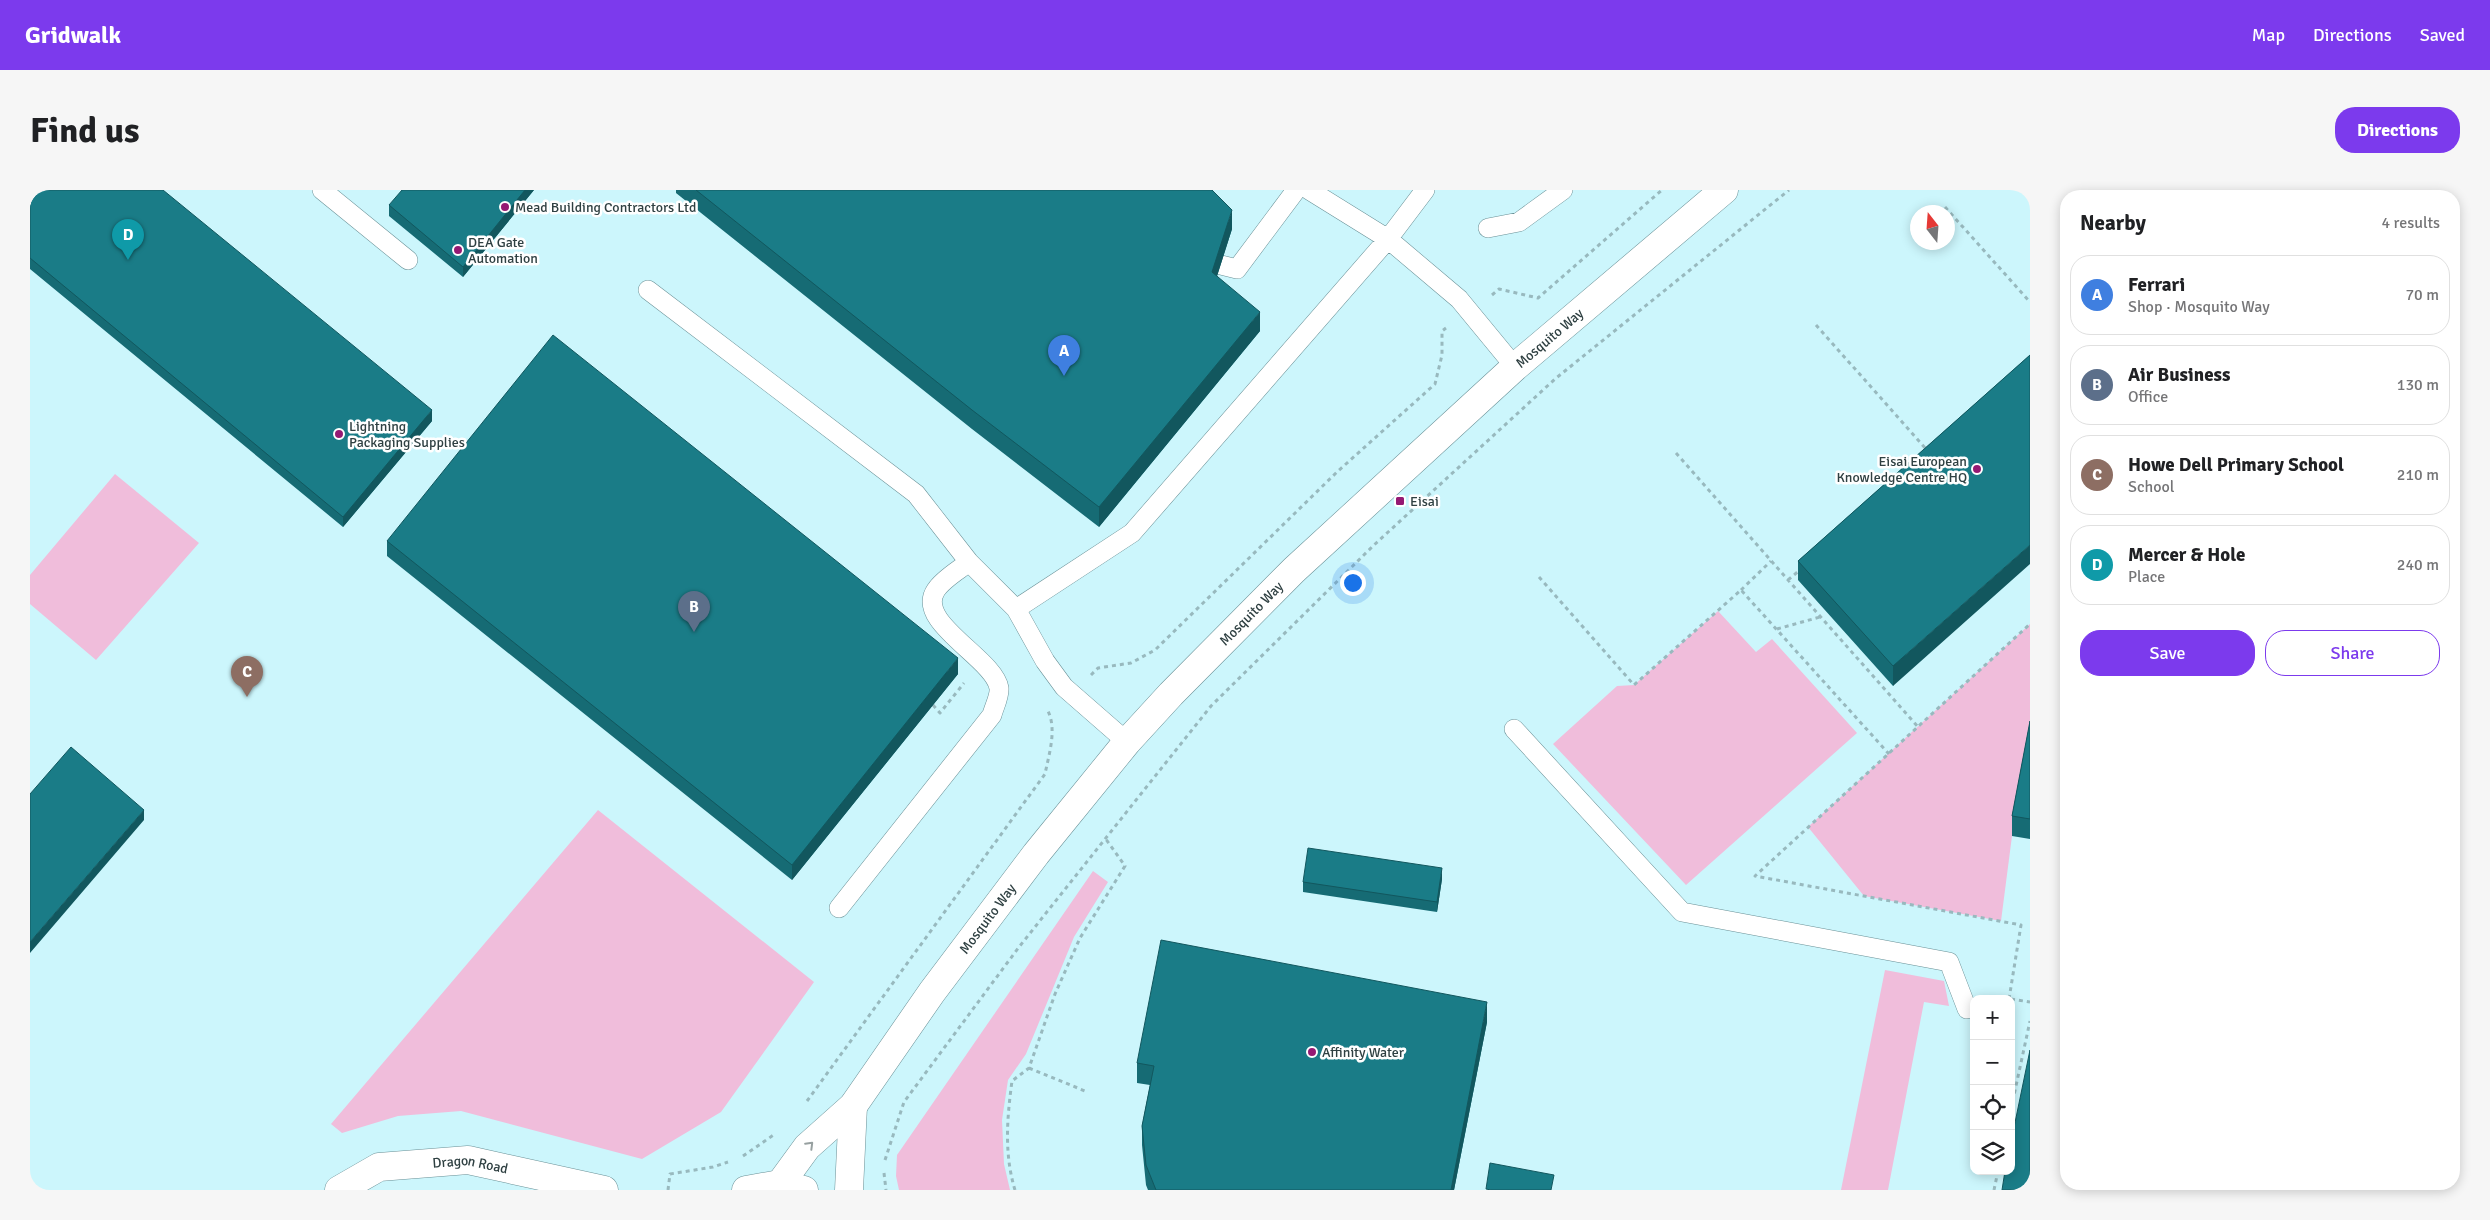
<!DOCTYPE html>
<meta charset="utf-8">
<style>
body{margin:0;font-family:Signika,sans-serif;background:#f6f6f6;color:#202124}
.controls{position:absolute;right:15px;bottom:15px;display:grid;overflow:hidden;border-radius:10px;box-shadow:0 2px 12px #0003}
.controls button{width:45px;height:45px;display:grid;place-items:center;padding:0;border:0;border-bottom:1px solid #e0e0e0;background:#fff;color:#202124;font:25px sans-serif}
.compass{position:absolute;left:1880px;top:15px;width:45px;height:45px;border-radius:50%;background:#fff;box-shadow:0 2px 12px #0003;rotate:343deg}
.you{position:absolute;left:1322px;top:392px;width:18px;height:18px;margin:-12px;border:4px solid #fff;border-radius:50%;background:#1a73e8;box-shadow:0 0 0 8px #1a73e833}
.badge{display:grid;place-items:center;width:32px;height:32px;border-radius:50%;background:#7c3aed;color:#fff;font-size:16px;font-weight:700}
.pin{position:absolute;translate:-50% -41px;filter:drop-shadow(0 1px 2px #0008)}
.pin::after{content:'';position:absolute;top:26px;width:18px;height:15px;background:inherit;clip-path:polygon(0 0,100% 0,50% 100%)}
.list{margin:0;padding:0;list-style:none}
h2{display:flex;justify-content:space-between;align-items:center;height:65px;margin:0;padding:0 20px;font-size:21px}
h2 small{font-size:16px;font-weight:400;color:#757577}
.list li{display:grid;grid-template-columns:32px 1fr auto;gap:15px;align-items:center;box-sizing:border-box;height:80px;margin:0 10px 10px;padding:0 10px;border:1px solid #e0e0e0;border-radius:20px}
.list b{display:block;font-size:19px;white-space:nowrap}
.list p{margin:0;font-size:16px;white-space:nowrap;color:#757577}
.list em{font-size:16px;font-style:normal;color:#757577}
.actions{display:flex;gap:10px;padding:15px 20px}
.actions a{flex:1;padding:11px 0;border:1px solid #7c3aed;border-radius:20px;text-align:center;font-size:18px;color:#7c3aed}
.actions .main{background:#7c3aed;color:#fff}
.icon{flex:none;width:28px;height:28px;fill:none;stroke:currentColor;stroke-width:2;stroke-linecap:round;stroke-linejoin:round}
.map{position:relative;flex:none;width:2000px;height:1000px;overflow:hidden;border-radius:20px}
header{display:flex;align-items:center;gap:30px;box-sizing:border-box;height:70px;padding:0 25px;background:#7c3aed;color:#fff}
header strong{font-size:24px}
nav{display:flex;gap:28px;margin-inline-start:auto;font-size:18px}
.intro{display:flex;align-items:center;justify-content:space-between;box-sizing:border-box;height:120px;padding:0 30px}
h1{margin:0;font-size:35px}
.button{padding:12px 22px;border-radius:20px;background:#7c3aed;color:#fff;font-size:18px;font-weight:700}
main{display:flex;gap:30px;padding:0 30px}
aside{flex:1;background:#fff;border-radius:20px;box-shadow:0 2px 12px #0003}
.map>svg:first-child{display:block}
.green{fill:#f0bddb}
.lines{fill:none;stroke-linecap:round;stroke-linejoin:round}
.service-casing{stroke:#699096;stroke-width:20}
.minor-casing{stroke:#699096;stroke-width:29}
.tertiary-casing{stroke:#699096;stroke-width:29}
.path{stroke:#98b9be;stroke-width:3;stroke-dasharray:4 4;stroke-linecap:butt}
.service{stroke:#fff;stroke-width:19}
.minor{stroke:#fff;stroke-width:28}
.tertiary{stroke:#fff;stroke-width:28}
.wall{fill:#166b74}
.shaded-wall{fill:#12575e}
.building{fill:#1a7c87;stroke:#12575e}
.oneway{stroke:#97a0a0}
.poi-dot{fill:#951973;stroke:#fff;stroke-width:2}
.labels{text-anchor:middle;stroke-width:5;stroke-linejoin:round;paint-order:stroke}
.poi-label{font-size:14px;fill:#2f4042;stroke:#fff;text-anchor:start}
.street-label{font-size:14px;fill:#2f4042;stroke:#fff}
</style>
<header>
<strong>Gridwalk</strong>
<nav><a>Map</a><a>Directions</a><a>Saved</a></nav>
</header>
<div class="intro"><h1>Find us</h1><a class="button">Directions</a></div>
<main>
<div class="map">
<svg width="2000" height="1000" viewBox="0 0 2000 1000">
<rect width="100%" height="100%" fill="#ccf6fc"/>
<path class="green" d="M 85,284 L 169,353 L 66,470 L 0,414 L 0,385 Z
M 1688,421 L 1726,462 L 1742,449 L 1827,543 L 1656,695 L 1523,554 L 1587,496 L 1604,495 Z
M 2000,434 L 2000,551 L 1982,646 L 1971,731 L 1834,706 L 1778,637 Z
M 568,620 L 784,792 L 691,922 L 612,969 L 431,921 L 368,926 L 312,943 L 301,934 Z
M 1063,681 L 1078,692 L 1044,747 L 996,864 L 978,890 L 972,930 L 974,974 L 980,1000 L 869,1000 L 866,986 L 867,965 Z
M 1855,780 L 1914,791 L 1919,816 L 1894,812 L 1858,1000 L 1811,1000 Z"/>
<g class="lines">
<g class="service-casing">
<path id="service" d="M 292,0 L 378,70
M 1279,0 L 1358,49 L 1429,109 L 1485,177
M 1458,38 L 1489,32 L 1533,0
M 1191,75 L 1207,79 L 1266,0
M 618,100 L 886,304 L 939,372 L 986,419 L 1015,471 L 1034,497 L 1097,552
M 986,419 L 1102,343 L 1358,49 L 1395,0
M 1484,539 L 1652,722 L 1919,772 L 1937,819
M 809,718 L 962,525 C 964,517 970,506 969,498 C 964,468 884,432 906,400 C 913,389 929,380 939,372"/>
</g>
<g class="minor-casing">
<g id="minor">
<path id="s1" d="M 309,1000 L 349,977 L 438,970 L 574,1000"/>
</g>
</g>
<g class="tertiary-casing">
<g id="tertiary">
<path id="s2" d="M 750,994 L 777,957 L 823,916 L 902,802 L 1006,664 L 1097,552 L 1141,504 L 1264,380 L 1485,177 L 1694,0"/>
<path d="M 716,1000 L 750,994 L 774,1000"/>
<path d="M 819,1000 L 823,916"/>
</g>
</g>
<path class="path" d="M 1915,17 L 2000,112
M 1462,105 L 1469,99 L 1508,108 L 1632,0
M 1786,135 L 1897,260
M 1646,263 L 1888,537
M 1509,387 L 1604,495 L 1711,400 L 1859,564
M 1758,390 L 1771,379
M 1711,400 L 1741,371
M 1747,439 L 1790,427
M 1061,485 L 1068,478 L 1101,473 L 1125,460 L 1307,282 L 1405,194 L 1412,165 L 1412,141 L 1416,138
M 903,515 L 910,523 L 934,493
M 1979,809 L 1991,735 L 1725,686 L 2000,434
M 1981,809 L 2000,812
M 999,878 L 1055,901
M 777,911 L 1015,584 C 1019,564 1027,540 1018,521
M 1981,919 L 2000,831
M 713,966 L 745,944
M 855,970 L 874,912 L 989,757 L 1181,516 L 1344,355 L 1525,189 L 1759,0
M 854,983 L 856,1000
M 638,1000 L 640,984 L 683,977 L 698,972
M 985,1000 C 974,964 977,928 982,891 L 999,878 L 1025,804 L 1050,748 L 1095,676 L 1075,648
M 1964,1000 L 1968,981"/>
<use href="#service" class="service"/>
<use href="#minor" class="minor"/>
<use href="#tertiary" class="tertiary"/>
</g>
<path class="wall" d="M 0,0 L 402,231 L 313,337 L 0,79 Z
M 504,0 L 433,87 L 359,26 L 359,15 Z
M 646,0 L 1182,0 L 1202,39 L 1187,86 L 1230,141 L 1069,337 L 942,239 L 646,3 Z
M 2000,165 L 1863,496 L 1768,390 L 1768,371 Z
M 357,351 L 928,484 L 762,690 L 357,366 Z
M 2000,531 L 2000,649 L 1982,646 L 1982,626 Z
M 1412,689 L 1407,722 L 1273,702 L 1273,692 Z
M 1457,832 L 1424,1000 L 1118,1000 L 1116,995 L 1112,955 L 1112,936 L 1120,895 L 1107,893 L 1107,873 Z"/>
<path class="shaded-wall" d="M 495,0 L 504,0 L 433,87 L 433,77 Z
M 1202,20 L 1202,39 L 1182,102 L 1182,82 Z
M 1230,122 L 1230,141 L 1069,337 L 1069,317 Z
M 402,220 L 402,231 L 313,337 L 313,327 Z
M 2000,355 L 2000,374 L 1863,496 L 1863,476 Z
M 928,468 L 928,484 L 762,690 L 762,675 Z
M 114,620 L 114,630 L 0,763 L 0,752 Z
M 1412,678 L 1412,689 L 1407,722 L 1407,712 Z
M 1457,812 L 1457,832 L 1424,1000 L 1421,1000 Z"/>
<path class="building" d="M 0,0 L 133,0 L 402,220 L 313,327 L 0,68 Z
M 372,0 L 495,0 L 433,77 L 359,15 Z
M 666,0 L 1182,0 L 1202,20 L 1182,82 L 1230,122 L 1069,317 L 942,220 Z
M 523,145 L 928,468 L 762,675 L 357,351 Z
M 2000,165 L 2000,355 L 1863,476 L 1768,371 Z
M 2000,531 L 2000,629 L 1982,626 Z
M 41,557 L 114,620 L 0,752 L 0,604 Z
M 1278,658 L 1412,678 L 1407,712 L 1273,692 Z
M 1131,750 L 1457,812 L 1421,1000 L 1126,1000 L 1116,975 L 1112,936 L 1124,876 L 1107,873 Z
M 2000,860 L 2000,1000 L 1972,1000 L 1975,981 L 1981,981 L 1981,952 Z
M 1460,973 L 1524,985 L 1521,1000 L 1461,1000 L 1456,999 Z"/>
<defs><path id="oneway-chevron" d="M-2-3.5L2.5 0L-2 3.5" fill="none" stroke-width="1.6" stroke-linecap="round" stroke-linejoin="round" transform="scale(1.25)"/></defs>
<use class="oneway" href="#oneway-chevron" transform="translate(780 955) rotate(-45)"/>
<g class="poi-dot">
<circle cx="475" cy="17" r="5"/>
<circle cx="428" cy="60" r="5"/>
<circle cx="309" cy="244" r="5"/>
<circle cx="1947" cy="279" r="5"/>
<rect x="1365" y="306" width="10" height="10" rx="2.5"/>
<circle cx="1282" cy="862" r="5"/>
</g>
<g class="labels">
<g class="poi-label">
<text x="485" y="22">Mead Building Contractors Ltd</text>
<text x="438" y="57">DEA Gate<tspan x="438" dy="16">Automation</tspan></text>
<text x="319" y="241">Lightning<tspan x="319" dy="16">Packaging Supplies</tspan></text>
<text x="1937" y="276" text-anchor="end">Eisai European<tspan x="1937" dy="16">Knowledge Centre HQ</tspan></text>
<text x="1380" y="316">Eisai</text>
<text x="1292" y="867">Affinity Water</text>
</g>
<g class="street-label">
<text dy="5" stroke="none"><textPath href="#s2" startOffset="1148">Mosquito Way</textPath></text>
<text dy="5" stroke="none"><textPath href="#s2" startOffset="742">Mosquito Way</textPath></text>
<text dy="5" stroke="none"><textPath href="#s2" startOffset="338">Mosquito Way</textPath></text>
<text dy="5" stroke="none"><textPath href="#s1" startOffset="138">Dragon Road</textPath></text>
</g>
</g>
</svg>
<div class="controls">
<button>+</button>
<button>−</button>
<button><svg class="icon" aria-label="locate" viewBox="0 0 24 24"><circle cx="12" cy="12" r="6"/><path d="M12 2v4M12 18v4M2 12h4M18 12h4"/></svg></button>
<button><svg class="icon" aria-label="layers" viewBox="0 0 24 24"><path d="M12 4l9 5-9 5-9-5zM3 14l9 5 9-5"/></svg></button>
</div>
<svg class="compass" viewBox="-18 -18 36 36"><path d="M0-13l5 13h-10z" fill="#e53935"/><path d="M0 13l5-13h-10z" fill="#757577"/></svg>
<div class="you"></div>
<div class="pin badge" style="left:1034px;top:186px;background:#3f7fe0">A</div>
<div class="pin badge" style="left:664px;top:442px;background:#5c6f8a">B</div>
<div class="pin badge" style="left:217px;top:507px;background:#8d6e63">C</div>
<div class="pin badge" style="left:98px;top:70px;background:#0f9aa8">D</div>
</div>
<aside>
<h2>Nearby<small>4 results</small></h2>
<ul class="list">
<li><span class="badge" style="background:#3f7fe0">A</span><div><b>Ferrari</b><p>Shop · Mosquito Way</p></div><em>70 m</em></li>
<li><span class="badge" style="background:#5c6f8a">B</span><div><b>Air Business</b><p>Office</p></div><em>130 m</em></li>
<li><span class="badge" style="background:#8d6e63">C</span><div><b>Howe Dell Primary School</b><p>School</p></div><em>210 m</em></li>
<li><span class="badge" style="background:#0f9aa8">D</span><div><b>Mercer &amp; Hole</b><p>Place</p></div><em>240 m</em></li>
</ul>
<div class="actions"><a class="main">Save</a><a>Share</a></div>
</aside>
</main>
